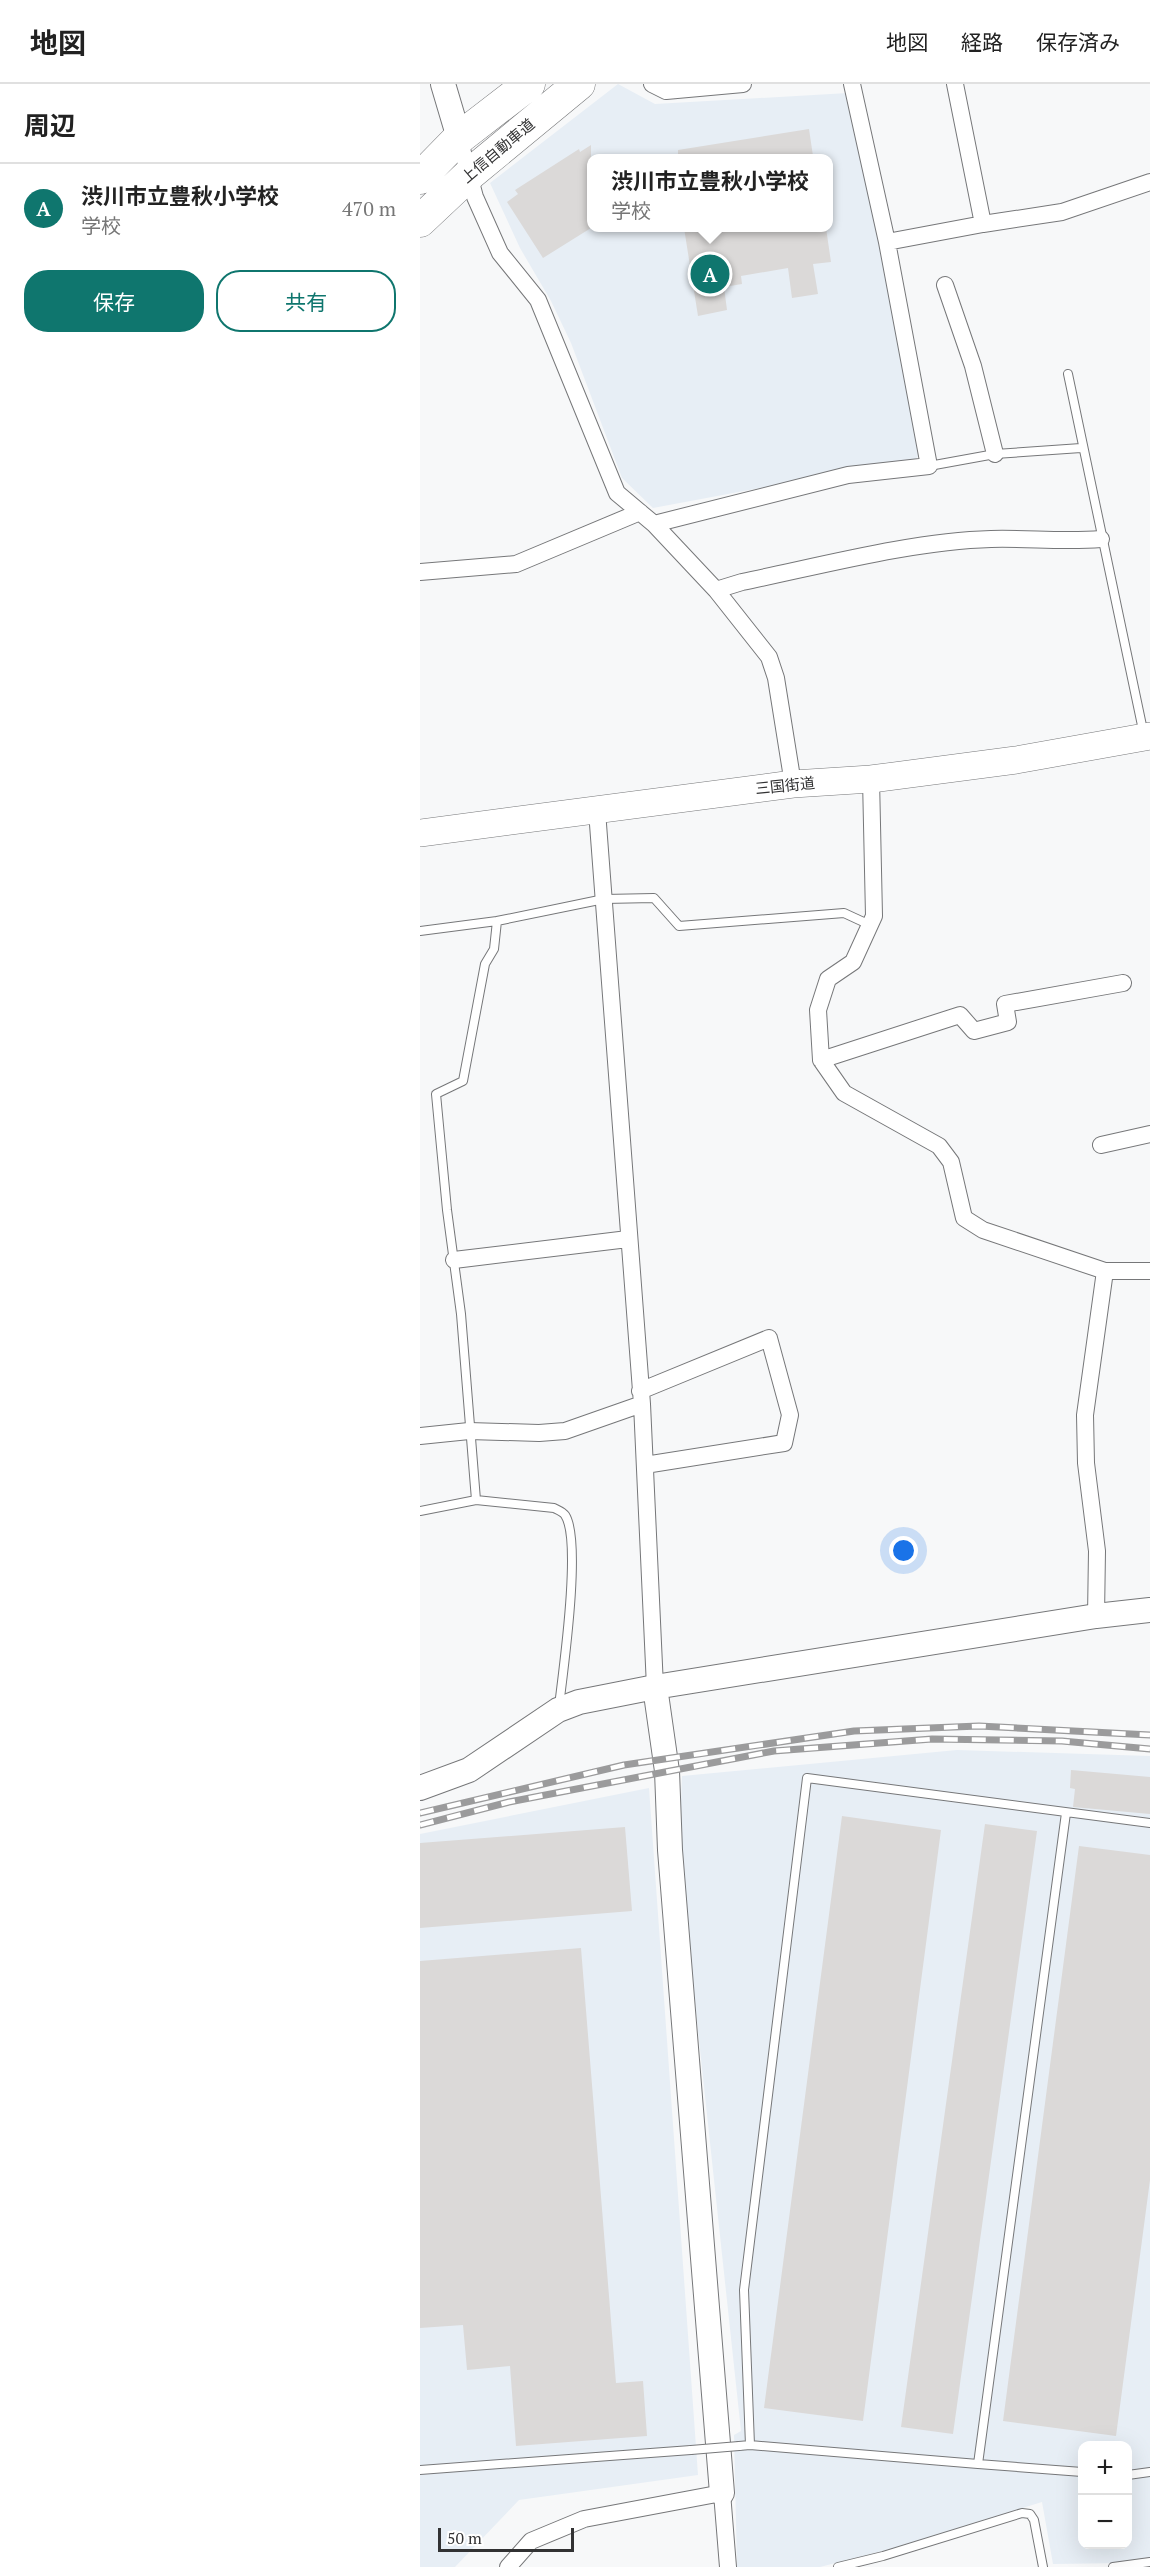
<!DOCTYPE html>
<html lang="ja">
<meta charset="utf-8">
<style>
body{margin:0;font-family:"PT Serif","Noto Sans JP",serif;background:#f6f6f6;color:#222}
.controls{position:absolute;right:18px;bottom:18px;display:grid;overflow:hidden;border-radius:12px;box-shadow:0 6px 24px #0002}
.controls button{width:54px;height:54px;display:grid;place-items:center;padding:0;border:0;border-bottom:2px solid #e0e0e0;background:#fff;color:#222;font:30px sans-serif}
.scale{position:absolute;left:18px;bottom:15px;width:136px;box-sizing:border-box;padding-left:6px;border:3px solid #323233;border-top:0;font-size:16px;line-height:21px;white-space:nowrap;color:#323233;-webkit-text-stroke:4px #fff;paint-order:stroke}
.you{position:absolute;left:484px;top:1467px;width:21px;height:21px;margin:-15px;border:4px solid #fff;border-radius:50%;background:#1a73e8;box-shadow:0 0 0 9px #1a73e833}
.badge{display:grid;place-items:center;width:39px;height:39px;border-radius:50%;background:#0f766e;color:#fff;font-size:20px;font-weight:700}
.pin{position:absolute;translate:-50% -50%;border:3px solid #fff;box-shadow:0 2px 6px #0006}
.popup{position:absolute;left:167px;top:70px;width:246px;height:78px;box-sizing:border-box;display:grid;place-content:center;border-radius:12px;background:#fff;filter:drop-shadow(0 2px 4px #0005);font-size:20px;white-space:nowrap;color:#767676}
.popup b{font-size:22px;color:#222}
.popup::after{content:'';position:absolute;left:50%;top:100%;margin-left:-12px;border:12px solid transparent;border-top-color:#fff}
.list{margin:0;padding:0;list-style:none}
h2{display:flex;justify-content:space-between;align-items:center;height:78px;margin:0;padding:0 24px;font-size:26px}
h2 small{font-size:20px;font-weight:400;color:#767676}
.list li{display:grid;grid-template-columns:39px 1fr auto;gap:18px;align-items:center;box-sizing:border-box;height:90px;padding:0 24px;border-top:2px solid #e0e0e0}
.list b{display:block;font-size:22px;white-space:nowrap}
.list p{margin:0;font-size:20px;white-space:nowrap;color:#767676}
.list em{font-size:20px;font-style:normal;color:#767676}
.actions{display:flex;gap:12px;padding:18px 24px}
.actions a{flex:1;padding:14px 0;border:2px solid #0f766e;border-radius:24px;text-align:center;font-size:21px;color:#0f766e}
.actions .main{background:#0f766e;color:#fff}
.map{position:relative;flex:none;width:730px;height:2483px;overflow:hidden}
header{display:flex;align-items:center;gap:36px;box-sizing:border-box;height:84px;padding:0 30px;background:#fff;border-bottom:2px solid #e0e0e0}
header strong{font-size:28px}
nav{display:flex;gap:33px;margin-inline-start:auto;font-size:21px}
main{display:flex}
aside{flex:1;background:#fff}
.map>svg:first-child{display:block}
.built{fill:#e7eef5;fill-rule:evenodd}
.building{fill:#dbd9d8}
.lines{fill:none;stroke-linecap:round;stroke-linejoin:round}
.lane-casing{stroke:#767779;stroke-width:10}
.street-casing{stroke:#767779;stroke-width:18}
.secondary-casing{stroke:#767779;stroke-width:26}
.primary-casing{stroke:#767779;stroke-width:28}
.highway-casing{stroke:#767779;stroke-width:33}
.lane{stroke:#fff;stroke-width:8}
.street{stroke:#fff;stroke-width:16}
.secondary{stroke:#fff;stroke-width:24}
.primary{stroke:#fff;stroke-width:27}
.highway{stroke:#fff;stroke-width:32}
.rail-casing{stroke:#9b9b9c;stroke-width:7}
.rail{stroke:#fff;stroke-width:4.5;stroke-dasharray:14;stroke-linecap:butt}
.lane-bridge-casing{stroke:#767779;stroke-width:10;stroke-linecap:butt}
.lane-bridge{stroke:#fff;stroke-width:8}
.labels{text-anchor:middle;stroke-width:5;stroke-linejoin:round;paint-order:stroke}
.street-label{font-size:15px;fill:#323233;stroke:#fff}
</style>
<header>
<strong>地図</strong>
<nav><a>地図</a><a>経路</a><a>保存済み</a></nav>
</header>
<main>
<aside>
<h2>周辺<small></small></h2>
<ul class="list">
<li><span class="badge">A</span><div><b>渋川市立豊秋小学校</b><p>学校</p></div><em>470 m</em></li>
</ul>
<div class="actions"><a class="main">保存</a><a>共有</a></div>
</aside>
<div class="map">
<svg width="730" height="2483" viewBox="0 0 730 2483">
<rect width="100%" height="100%" fill="#f7f8f9"/>
<path class="built" d="M 198,0 L 235,20 L 428,9 L 501,370 L 495,375 L 233,424 L 202,394 L 151,259 L 131,217 L 100,164 L 70,99 ZM 172,74 L 409,74 L 409,144 L 172,144 Z
M 537,1666 L 730,1672 L 730,2474 L 706,2479 L 633,2480 L 622,2418 L 470,2465 L 400,2483 L 317,2483 L 314,2351 L 321,2347 L 259,1770 L 262,1692 ZM 662,2362 L 708,2362 L 708,2460 L 662,2460 Z
M 229,1704 L 278,2391 L 99,2416 L 35,2483 L 0,2483 L 0,1750 Z"/>
<path class="building" d="M 389,45 L 393,72 L 378,75 L 258,75 L 258,66 Z
M 171,61 L 171,144 L 123,174 L 87,118 L 98,110 L 95,106 L 159,65 L 160,68 Z
M 264,144 L 388,144 L 388,146 L 406,144 L 411,178 L 393,180 L 398,210 L 372,214 L 368,184 L 321,192 L 322,200 L 304,203 L 307,226 L 278,232 Z
M 651,1686 L 730,1693 L 730,1730 L 653,1723 L 655,1705 L 650,1704 Z
M 422,1732 L 521,1746 L 443,2337 L 344,2324 Z
M 565,1740 L 617,1747 L 533,2350 L 481,2343 Z
M 205,1743 L 212,1827 L 0,1844 L 0,1759 Z
M 659,1762 L 730,1771 L 730,2096 L 696,2352 L 583,2337 Z
M 161,1864 L 196,2299 L 223,2297 L 227,2352 L 96,2362 L 90,2282 L 47,2286 L 43,2241 L 0,2244 L 0,1877 Z"/>
<g class="lines">
<g class="lane-casing">
<path id="lane" d="M 648,290 L 724,651
M 509,382 L 575,370 L 661,364
M 0,847 L 77,837
M 56,1416 L 41,1230 L 27,1126 L 16,1010 L 43,997 L 65,880 L 74,865 L 77,837 L 184,815 L 234,814 L 259,842 L 424,829 L 450,841
M 0,1427 L 56,1416 L 134,1424 C 138,1426 143,1428 145,1431 C 162,1456 143,1588 139,1622
M 330,2361 L 558,2380 L 646,1729
M 319,2362 L 330,2361 L 324,2206 L 387,1694 L 730,1739
M 558,2380 L 662,2388
M 0,2386 L 271,2366
M 708,2391 L 730,2388
M 418,2483 L 463,2472 L 602,2429 L 610,2430 L 614,2436 L 623,2483
M 693,2483 L 730,2478"/>
</g>
<g class="street-casing">
<path id="street" d="M 232,0 L 246,7 L 323,0
M 432,0 L 467,158
M 39,54 L 55,113 L 80,169 L 118,216 L 197,409 L 234,440 L 296,506 L 349,573 L 356,594 L 373,700
M 563,140 L 642,128 L 730,98
M 525,201 L 553,282 L 575,370
M 234,440 L 428,391 L 509,382 L 467,158 L 563,140 L 535,0
M 0,488 L 96,480 L 220,428
M 296,506 L 322,498 C 400,482 493,457 571,455 C 608,454 644,458 681,455
M 451,695 L 454,832 L 433,878 L 408,895 L 398,926 L 401,976 L 424,1009 L 519,1062 L 531,1078 L 544,1134 L 563,1146 L 685,1187 L 730,1187
M 177,727 L 222,1320 L 235,1603
M 401,976 L 540,931 L 554,947 L 588,938 L 585,920 L 703,899
M 681,1061 L 730,1050
M 34,1176 L 208,1155
M 220,1307 L 349,1254 L 370,1331 L 364,1359 L 225,1381
M 0,1352 L 49,1347 L 119,1349 L 145,1347 L 222,1320
M 676,1532 L 677,1467 L 666,1379 L 665,1331 L 685,1187
M 88,2483 L 111,2457 L 164,2435 L 302,2409 L 308,2483"/>
</g>
<g class="secondary-casing">
<path id="secondary" d="M 23,0 L 39,54
M 0,1704 L 49,1686 L 138,1626 L 159,1618 L 235,1603
M 302,2409 L 250,1766 L 247,1687 L 235,1603 L 676,1532 L 730,1526"/>
</g>
<g class="primary-casing">
<path id="primary" d="M 0,749 L 373,700 L 451,695 L 596,676 L 730,652"/>
</g>
<g class="highway-casing">
<path id="highway" d="M 0,94 L 39,54 L 109,0
M 0,137 L 50,90 L 159,0"/>
</g>
<use href="#lane" class="lane"/>
<use href="#street" class="street"/>
<use href="#secondary" class="secondary"/>
<use href="#primary" class="primary"/>
<use href="#highway" class="highway"/>
<g class="rail-casing">
<path id="rail" d="M 0,1729 L 204,1681 L 434,1647 L 559,1642 L 730,1651
M 0,1741 L 89,1718 L 354,1667 L 512,1655 L 642,1657 L 730,1665"/>
</g>
<use href="#rail" class="rail"/>
<g class="lane-bridge-casing">
<path id="lane-bridge" d="M 271,2366 L 319,2362"/>
</g>
<use href="#lane-bridge" class="lane-bridge"/>
</g>
<g class="labels">
<g class="street-label">
<text transform="translate(78 67) rotate(-40)" y="5">上信自動車道</text>
<text transform="translate(365 702) rotate(-6)" y="5">三国街道</text>
</g>
</g>
</svg>
<div class="controls">
<button>+</button>
<button>−</button>
</div>
<div class="scale">50 m</div>
<div class="you"></div>
<div class="pin badge" style="left:290px;top:190px">A</div>
<div class="popup"><b>渋川市立豊秋小学校</b>学校</div>
</div>
</main>
